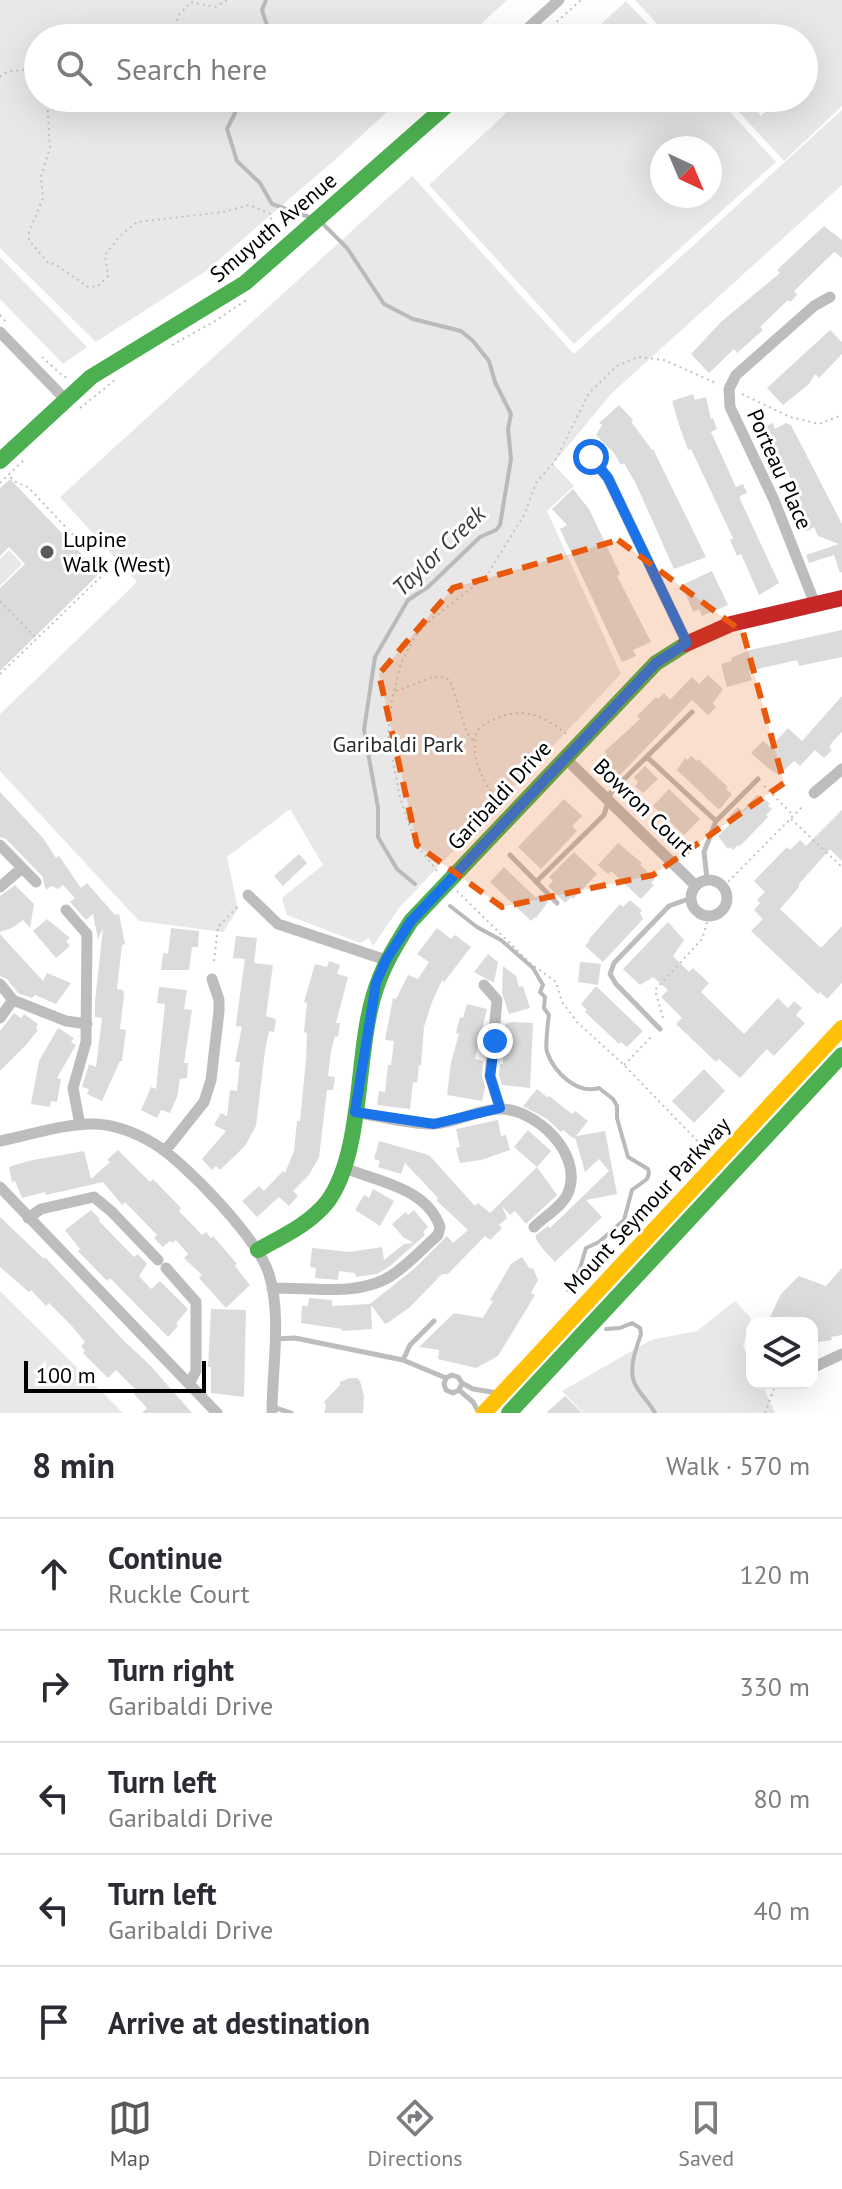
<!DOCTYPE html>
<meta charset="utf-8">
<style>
body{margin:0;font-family:"PT Sans",sans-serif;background:#f7f7f7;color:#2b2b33}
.controls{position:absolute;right:24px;bottom:24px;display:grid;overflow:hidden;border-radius:16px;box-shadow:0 8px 32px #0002}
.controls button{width:72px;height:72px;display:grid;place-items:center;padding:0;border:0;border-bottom:2px solid #e1e1e2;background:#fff;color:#2b2b33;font:40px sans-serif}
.compass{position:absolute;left:650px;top:136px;width:72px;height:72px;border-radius:50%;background:#fff;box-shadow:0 8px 32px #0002;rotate:136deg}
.scale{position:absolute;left:24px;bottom:20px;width:182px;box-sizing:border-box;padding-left:8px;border:4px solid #000;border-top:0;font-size:22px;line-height:28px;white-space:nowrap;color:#000;-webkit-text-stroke:6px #fff;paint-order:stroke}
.stop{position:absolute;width:24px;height:24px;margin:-18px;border:6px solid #1a73e8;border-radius:50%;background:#fff}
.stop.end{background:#1a73e8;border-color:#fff;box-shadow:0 2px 8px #0008}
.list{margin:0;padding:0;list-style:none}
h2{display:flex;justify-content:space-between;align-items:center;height:104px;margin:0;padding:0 32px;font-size:34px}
h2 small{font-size:26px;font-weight:400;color:#7c7c81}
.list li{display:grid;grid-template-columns:52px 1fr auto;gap:24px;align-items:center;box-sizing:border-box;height:112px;padding:0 32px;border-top:2px solid #e1e1e2}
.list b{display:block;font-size:30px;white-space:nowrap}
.list p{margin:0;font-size:26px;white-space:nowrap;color:#7c7c81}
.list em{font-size:26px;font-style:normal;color:#7c7c81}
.icon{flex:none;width:44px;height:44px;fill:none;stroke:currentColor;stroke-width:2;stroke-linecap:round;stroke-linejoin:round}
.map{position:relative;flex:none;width:842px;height:1413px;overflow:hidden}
.search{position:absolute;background:#fff;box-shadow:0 8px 32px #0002;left:24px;right:24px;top:24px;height:88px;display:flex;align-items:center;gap:20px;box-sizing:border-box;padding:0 28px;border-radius:44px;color:#7c7c81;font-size:30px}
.sheet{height:664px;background:#fff}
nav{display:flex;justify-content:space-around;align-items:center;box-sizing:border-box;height:112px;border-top:2px solid #e1e1e2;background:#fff;font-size:22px;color:#7c7c81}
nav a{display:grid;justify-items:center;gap:4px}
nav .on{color:#595959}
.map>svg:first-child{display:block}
.green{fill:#e8e8e8;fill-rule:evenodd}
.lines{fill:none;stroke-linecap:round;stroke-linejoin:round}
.stream{stroke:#bababa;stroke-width:4}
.building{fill:#dbdbdb}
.path{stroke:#c2c2c2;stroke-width:2;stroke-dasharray:2 4;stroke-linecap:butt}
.lane{stroke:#bdbdbd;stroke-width:5}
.street{stroke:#bdbdbd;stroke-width:11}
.fast{stroke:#4caf50;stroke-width:16}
.slow{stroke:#ffc107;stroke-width:16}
.jam{stroke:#c62828;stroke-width:16}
.route{stroke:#1a73e8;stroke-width:10}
.marked{fill:#e8590c;fill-opacity:0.2;stroke:#e8590c;stroke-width:6;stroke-dasharray:16 10;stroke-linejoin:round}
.poi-dot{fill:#595959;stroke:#fff;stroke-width:3}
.labels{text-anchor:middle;stroke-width:6;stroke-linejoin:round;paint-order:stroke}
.street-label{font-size:22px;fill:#000;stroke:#fff}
.poi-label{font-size:22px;fill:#000;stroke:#fff;text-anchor:start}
.park-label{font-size:22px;fill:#2c2c2c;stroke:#fff}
.water-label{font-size:24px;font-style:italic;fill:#3d3d3d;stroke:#fff}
</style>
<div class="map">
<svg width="842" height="1413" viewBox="0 0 842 1413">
<rect width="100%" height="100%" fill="#fff"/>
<path class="green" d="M 0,0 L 507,0 L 466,38 L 38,38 L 38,98 L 402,98 L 338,157 L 206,271 L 96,342 L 0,248 Z
M 635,0 L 842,0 L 842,106 L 784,161 L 726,98 L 745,98 L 761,116 L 770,108 L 761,98 L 804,98 L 804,38 L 704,38 L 701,34 L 697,38 L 670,38 Z
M 626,1 L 661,38 L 586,38 Z
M 522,98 L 717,98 L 776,162 L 574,344 L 429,185 ZM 662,148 L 710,148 L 710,196 L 662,196 Z
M 842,110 L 842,185 L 612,393 L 553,464 L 574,486 L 547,511 L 621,674 L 399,908 L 373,946 L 369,938 L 360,943 L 287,915 L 282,898 L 323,865 L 290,809 L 227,857 L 238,909 L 223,932 L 139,921 L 0,771 L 0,714 L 137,582 L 60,497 L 412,176 L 574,354 Z
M 0,257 L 87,347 L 63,364 L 0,299 Z
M 9,550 L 22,564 L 0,586 L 0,559 Z
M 0,1291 L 123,1413 L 0,1413 Z
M 735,1301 L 751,1318 L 743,1346 L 752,1365 L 752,1383 L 761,1383 L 775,1413 L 583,1413 L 562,1391 L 651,1340 L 697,1331 Z"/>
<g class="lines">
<path class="stream" d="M 266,0 L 262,10 L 271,38
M 237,98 L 235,113 L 227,129 L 237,161 L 260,183 L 272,204 L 312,218
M 320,221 L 347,248 L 384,304 L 413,319 L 461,331 L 473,341 L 489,361 L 495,382 L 511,414 L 508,429 L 511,459 L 500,525 L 496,530 L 480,537 L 428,587 L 408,600 L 375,657 L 364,730 L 378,808 L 378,837 L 397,869 L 415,884
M 450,906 L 477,927 L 501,940 L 533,968 L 543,985 L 540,992 L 545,997 L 544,1008 L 549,1015 C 548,1021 545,1048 547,1052 C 554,1072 577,1095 599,1088 L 613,1099 L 617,1106 L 617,1118 L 628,1157 L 648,1169 L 649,1173 L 647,1179 L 632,1190 L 624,1220 L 599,1242 L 586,1248 L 580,1268 L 568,1290
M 606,1329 L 620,1328 L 632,1323 L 640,1328 L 641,1334 C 636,1349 627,1371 636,1386 C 641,1395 649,1402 655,1413"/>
</g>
<path class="building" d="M 824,226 L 842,240 L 842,258 L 835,252 L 833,253 L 794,291 L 797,295 L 790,302 L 788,300 L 760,327 L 763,330 L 737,353 L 734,349 L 709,373 L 691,354 L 722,321 L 780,273 L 777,270 Z
M 830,330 L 842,342 L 842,354 L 819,378 L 815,374 L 809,384 L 783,405 L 767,388 Z
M 693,394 L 695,400 L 706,397 L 711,419 L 713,418 L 717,429 L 711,432 L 736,487 L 743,484 L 747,493 L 740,496 L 740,499 L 779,583 L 759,595 L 741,554 L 737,556 L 730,540 L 733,538 L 691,449 L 688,450 L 679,425 L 672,401 Z
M 619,405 L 633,420 L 632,423 L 652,450 L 653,449 L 706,557 L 674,569 L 636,484 L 624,463 L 621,465 L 614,453 L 596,435 L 602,425 L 599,423 Z
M 773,423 L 775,429 L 786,423 L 791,425 L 842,524 L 842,572 L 840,573 L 834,555 L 809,563 L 806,555 L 839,544 L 818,536 L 814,527 L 807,531 L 792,501 L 800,498 L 787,471 L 784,473 L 778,462 L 782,461 L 772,440 L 765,442 L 759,429 Z
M 10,479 L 100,573 L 0,671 L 0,588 L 25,564 L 9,547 L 0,556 L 0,488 Z
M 573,489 L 589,509 L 620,574 L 617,576 L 651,642 L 633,650 L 636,656 L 622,662 L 560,529 L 567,525 L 552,509 Z
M 712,571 L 728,605 L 702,616 L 699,609 L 693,612 L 682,585 Z
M 842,630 L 842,657 L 799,666 L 797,660 L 749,671 L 752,680 L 727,687 L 721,664 L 732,661 L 731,658 L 750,650 Z
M 708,675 L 723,689 L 713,703 L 716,707 L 708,715 L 692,700 L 619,776 L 601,760 L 607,754 L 604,752 L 640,719 L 637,716 L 656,697 L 658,699 L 664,693 L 670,700 L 692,677 L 699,684 Z
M 842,696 L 842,732 L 833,741 L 829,747 L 832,750 L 824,758 L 815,750 L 800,766 L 794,761 L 779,775 L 768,768 L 751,753 L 763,741 L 770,747 L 788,728 L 802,741 Z
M 691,756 L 697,761 L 698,759 L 728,787 L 726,789 L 732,794 L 721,808 L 718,809 L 677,770 L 685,758 L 687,760 Z
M 645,766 L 658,779 L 643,793 L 635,786 L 638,782 L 634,777 Z
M 669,789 L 700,819 L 684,835 L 653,806 Z
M 0,792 L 43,838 L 56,858 L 59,856 L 81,888 L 87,883 L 115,915 L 119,914 L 125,944 L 122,945 L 117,989 L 123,990 L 124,995 L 120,1029 L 126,1030 L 122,1061 L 120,1061 L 102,1101 L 87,1094 L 89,1089 L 82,1087 L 89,1064 L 96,1067 L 102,1018 L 95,1017 L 95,1001 L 103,928 L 98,939 L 93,914 L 86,920 L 70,902 L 75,898 L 63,885 L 58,889 L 51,886 L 46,890 L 42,876 L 6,839 L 0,837 Z
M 757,795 L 761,796 L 770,804 L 768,806 L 772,809 L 766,815 L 768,817 L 740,846 L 738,845 L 733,850 L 730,847 L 728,849 L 718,836 L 734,820 L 729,816 L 738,807 L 742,811 Z
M 564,799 L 582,816 L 572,826 L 577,831 L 541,869 L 518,847 Z
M 842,810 L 842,861 L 830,849 L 799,884 L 799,887 L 780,909 L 820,947 L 822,947 L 842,926 L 842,983 L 827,999 L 820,992 L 818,994 L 751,931 L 763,919 L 754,910 L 760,903 L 757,900 L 765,892 L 754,881 L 787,847 L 790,850 L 800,840 L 806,846 Z
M 618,843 L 642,863 L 640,865 L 655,879 L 651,883 L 654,885 L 641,899 L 611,871 L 608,874 L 598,865 Z
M 574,852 L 597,874 L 573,899 L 571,897 L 565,903 L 548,886 L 553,881 L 549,877 Z
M 299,854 L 307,863 L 283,886 L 274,876 Z
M 504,867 L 536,898 L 540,894 L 548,902 L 536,918 L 535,917 L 531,921 L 490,882 Z
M 15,885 L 34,904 L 30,928 L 23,920 L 12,928 L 0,932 L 0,896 Z
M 630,900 L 642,910 L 640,913 L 643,919 L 603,962 L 585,946 L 590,940 L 589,939 L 620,904 L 623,907 Z
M 47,919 L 70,938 L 66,941 L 70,946 L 56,958 L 33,931 Z
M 668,922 L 684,940 L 673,956 L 689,972 L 693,968 L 709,983 L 701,992 L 744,1034 L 778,998 L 788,1008 L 794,1001 L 802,1008 L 796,1015 L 805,1023 L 774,1056 L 767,1049 L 740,1078 L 719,1059 L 716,1062 L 676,1024 L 682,1018 L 661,997 L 668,990 L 653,977 L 640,985 L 623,969 Z
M 171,928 L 199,931 L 198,947 L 192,947 L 189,970 L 161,970 L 163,953 L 168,954 Z
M 437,928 L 451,939 L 455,935 L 471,947 L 444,982 L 442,980 L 432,1002 L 424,1027 L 421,1066 L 419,1065 L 417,1083 L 413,1082 L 410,1109 L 377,1105 L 379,1091 L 385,1092 L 388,1065 L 391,1065 L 394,1041 L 385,1040 L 393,998 L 396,999 L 408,975 L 418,979 L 429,962 L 417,954 Z
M 0,934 L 43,981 L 47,973 L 71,983 L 56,1004 L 35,995 L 32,998 L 18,993 L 7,979 L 0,976 Z
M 236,936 L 257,938 L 254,963 L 273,965 L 266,1016 L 276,1019 L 274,1032 L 269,1031 L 265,1051 L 256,1126 L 245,1146 L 220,1170 L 216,1166 L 212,1170 L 202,1159 L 226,1131 L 214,1125 L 221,1113 L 227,1116 L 230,1090 L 237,1091 L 240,1062 L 235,1062 L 242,1027 L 236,1026 L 238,1009 L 245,959 L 233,958 Z
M 488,954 L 498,962 L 494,983 L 474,972 Z
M 329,961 L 340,965 L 337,974 L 348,977 L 336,1023 L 340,1023 L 338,1037 L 335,1036 L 331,1051 L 328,1076 L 335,1077 L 333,1090 L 327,1090 L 319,1157 L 309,1175 L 293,1191 L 298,1196 L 289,1206 L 279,1197 L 257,1217 L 242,1201 L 259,1186 L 264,1191 L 283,1171 L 285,1173 L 294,1151 L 297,1121 L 300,1121 L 306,1059 L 307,1033 L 304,1032 L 307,1003 L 304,1002 L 315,964 L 327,967 Z
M 580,962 L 601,964 L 598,985 L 578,982 Z
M 503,966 L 516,976 L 519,987 L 523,986 L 530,1008 L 509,1014 L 502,993 Z
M 596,986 L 643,1031 L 627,1047 L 621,1042 L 619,1044 L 585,1012 L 587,1010 L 581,1004 Z
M 159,987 L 187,990 L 184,1009 L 192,1010 L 184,1063 L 188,1063 L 187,1078 L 180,1079 L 177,1097 L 170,1113 L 161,1110 L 157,1118 L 141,1110 L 151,1087 L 156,1089 L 165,1004 L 157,1003 Z
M 467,1004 L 487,1009 L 475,1059 L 483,1061 L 482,1076 L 485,1087 L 482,1101 L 447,1095 L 451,1062 L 459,1034 L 456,1033 L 460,1017 L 463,1018 Z
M 14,1013 L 21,1018 L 24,1014 L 38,1024 L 36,1028 L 38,1030 L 26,1045 L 0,1071 L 0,1031 Z
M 511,1022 L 533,1023 L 530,1088 L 502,1085 L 499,1075 L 500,1064 L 503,1064 L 505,1024 Z
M 58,1028 L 74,1038 L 71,1042 L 76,1045 L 57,1078 L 61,1079 L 57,1102 L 51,1101 L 50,1107 L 31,1104 L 39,1061 Z
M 704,1069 L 725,1091 L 694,1123 L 672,1101 Z
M 537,1089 L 548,1098 L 549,1096 L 572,1114 L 575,1111 L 588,1121 L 576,1136 L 605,1131 L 617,1194 L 586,1200 L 602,1217 L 555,1262 L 542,1248 L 536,1239 L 536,1235 L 548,1226 L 550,1228 L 609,1171 L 599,1159 L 585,1172 L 575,1137 L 574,1139 L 563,1130 L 561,1132 L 547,1119 L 523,1106 Z
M 498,1120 L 501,1136 L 506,1135 L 510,1150 L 481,1160 L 460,1163 L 456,1148 L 460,1147 L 456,1129 Z
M 528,1130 L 551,1151 L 537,1167 L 557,1195 L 526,1224 L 515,1211 L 510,1215 L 502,1206 L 507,1218 L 499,1225 L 502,1228 L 490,1240 L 485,1236 L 448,1274 L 442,1274 L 410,1307 L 389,1322 L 385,1324 L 371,1305 L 372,1329 L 342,1331 L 342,1329 L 301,1323 L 302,1306 L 308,1306 L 309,1298 L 332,1300 L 332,1306 L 370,1304 L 415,1268 L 447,1236 L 453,1243 L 468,1230 L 436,1200 L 438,1198 L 405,1163 L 401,1174 L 378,1167 L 380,1161 L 374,1159 L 379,1141 L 429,1155 L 475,1206 L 478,1203 L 490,1213 L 537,1167 L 514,1147 Z
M 118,1150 L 150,1182 L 153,1179 L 181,1208 L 179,1211 L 202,1235 L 206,1232 L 211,1238 L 213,1236 L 237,1264 L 235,1266 L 250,1285 L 226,1308 L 199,1278 L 202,1275 L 184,1258 L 188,1254 L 176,1240 L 172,1243 L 170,1241 L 163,1247 L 154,1238 L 157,1235 L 125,1202 L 122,1205 L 103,1182 L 46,1195 L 45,1192 L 22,1198 L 15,1181 L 12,1182 L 9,1167 L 28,1161 L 84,1151 L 91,1179 L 110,1162 L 107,1160 Z
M 373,1189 L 394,1201 L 380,1226 L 355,1210 L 364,1195 L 369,1198 Z
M 91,1210 L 100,1219 L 99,1221 L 134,1257 L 138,1254 L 147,1264 L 139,1276 L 151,1289 L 160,1281 L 188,1309 L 176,1324 L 178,1326 L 168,1337 L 110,1278 L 107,1281 L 78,1251 L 80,1249 L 65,1230 Z
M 414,1210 L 428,1227 L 423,1232 L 425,1235 L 390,1266 L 377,1274 L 356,1277 L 355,1273 L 339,1271 L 338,1280 L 315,1278 L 316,1268 L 310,1267 L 312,1248 L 349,1252 L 382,1247 L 384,1260 L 404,1244 L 414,1243 L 403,1237 L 392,1224 L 406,1212 L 408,1215 Z
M 0,1217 L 44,1259 L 45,1257 L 125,1342 L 149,1364 L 192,1413 L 142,1413 L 147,1408 L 134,1394 L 137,1391 L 116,1370 L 108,1378 L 83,1353 L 85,1351 L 81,1346 L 85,1342 L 70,1324 L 49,1303 L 46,1306 L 31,1290 L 29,1292 L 0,1267 Z
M 522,1257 L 530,1269 L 533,1268 L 538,1280 L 531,1293 L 535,1295 L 498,1356 L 476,1368 L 438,1359 L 439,1350 L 419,1347 L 454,1313 L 483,1318 L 493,1301 L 490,1300 L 511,1264 Z
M 842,1268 L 842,1335 L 831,1337 L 832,1340 L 812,1343 L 812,1323 L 767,1323 L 781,1294 L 799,1276 L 826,1286 Z
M 211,1309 L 246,1310 L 244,1397 L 211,1393 L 211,1367 L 208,1367 Z
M 349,1378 L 357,1378 L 360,1381 L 364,1396 L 363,1413 L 324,1413 L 326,1406 L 324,1402 L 340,1385 L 340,1382 Z
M 565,1396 L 582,1413 L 546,1413 Z"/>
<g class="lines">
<path class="path" d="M 172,38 L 178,16 L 191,2 L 215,7 L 227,0
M 539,38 L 581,0
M 0,77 L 7,72 L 38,68
M 47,98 L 50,148 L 41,176 L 43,198 L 29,232 L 29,240 L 48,263 L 55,264 L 88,287 L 98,286 L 108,276 L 105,255 L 120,236 L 137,222 L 223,212 L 249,205 L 271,214 L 271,225 L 256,238 L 263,247
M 469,104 L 476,98
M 0,315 L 6,322
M 172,345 L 215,321 L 248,299
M 42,357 L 64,377 L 68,377
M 742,394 L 790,417 L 819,424 L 842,415
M 80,408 L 115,380
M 0,483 L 25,459
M 0,601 L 36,638
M 0,674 L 107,571 L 28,487 L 16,482 L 9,476
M 396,691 L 433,677 L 446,677 L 451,683 L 467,733 L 474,741
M 764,786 L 793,815
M 502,806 C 486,788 464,750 480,727 C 517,704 538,711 569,736
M 791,819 L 842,867
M 437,871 L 416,844 L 400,798 L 388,734 L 392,699 L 401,663 L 416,635 L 433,618 L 486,577 L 524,515 L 536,483 L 555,461 L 589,393 L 617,366 L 638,357 L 664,360 L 718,384
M 724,886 L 802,807
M 457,891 L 530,963 L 556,982 L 562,1002 L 577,1022 L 624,1065 L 708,1152
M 214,961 L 218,927 L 239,905
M 663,1018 L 655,990 L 702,939 L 709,916
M 624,1065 L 653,1035
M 765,1413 L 776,1383"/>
<path class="lane" d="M 647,757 L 716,821
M 510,855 L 557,903
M 707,879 L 704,852 L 716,821 L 758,779
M 536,882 L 604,815 L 611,792 L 692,712
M 660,1029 L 616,984 L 610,974 L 614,963 L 669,906 L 691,898
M 275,1339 L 295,1338 L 403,1360 L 446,1378 L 452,1375 L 458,1377 L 462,1383 L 459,1390
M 403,1360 L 410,1345 L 434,1321
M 446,1378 L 444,1384 L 446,1390 L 453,1393 L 459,1390 L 473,1402 L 479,1413
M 462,1383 L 473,1389 L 498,1393
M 273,1407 L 291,1413"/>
<path class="street" d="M 517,38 L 559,0
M 0,332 L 65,399
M 591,457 L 608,478 L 687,643
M 815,604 L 774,500 L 730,407 L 729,389 L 736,375 L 814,306 L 830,297
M 564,757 L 696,886
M 814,793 L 842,769
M 0,845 L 36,882
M691 898a18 18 0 1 1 36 0a18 18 0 1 1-36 0Z
M 0,887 L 22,868
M 248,895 L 278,924 L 386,960
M 66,910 L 87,934 L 86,1042 L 73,1088 L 80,1125
M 0,984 L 13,1000 L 66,1021 L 87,1024
M 484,985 L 497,1000 L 490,1076 L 500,1108
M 0,1018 L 13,1000
M 355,1112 C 379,1116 411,1125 434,1124 C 456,1123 478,1109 500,1109 C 537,1109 584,1155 568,1193 C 563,1206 544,1217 534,1227
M 0,1141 C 30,1135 65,1123 96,1124 C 115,1125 136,1133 153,1143 C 185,1162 258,1239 269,1274 C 282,1317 272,1368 272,1413
M 165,1151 L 204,1102 L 211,1080 L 219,1011 L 219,1000 L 212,979
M 0,1187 L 217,1413
M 28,1218 L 41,1209 L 94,1197 L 112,1212 L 158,1260
M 166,1268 L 196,1302 L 196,1371 L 189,1384
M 272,1288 C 311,1287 362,1298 395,1273 C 411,1262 424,1247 438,1235 L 440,1227 C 427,1188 378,1182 345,1168
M 812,1368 L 842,1354"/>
<path class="fast" d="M 0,461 L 91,377 L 245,283 L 455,98
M 258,1250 C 283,1236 310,1224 328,1201 C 363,1152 356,1056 373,998 C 381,969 395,946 411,921 L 656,663 L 686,644
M 509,1413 L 842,1055"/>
<path class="slow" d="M 484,1413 L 842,1028"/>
<path class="jam" d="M 686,644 L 731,624 L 842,598"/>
</g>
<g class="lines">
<path class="route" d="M 495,1041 L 490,1076 L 500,1108 L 434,1124 L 355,1112 L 376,983 L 386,960 L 411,921 L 656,663 L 687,643 L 608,478 L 591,457"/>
</g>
<path class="marked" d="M 618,540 L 743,632 L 784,783 L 653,875 L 502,907 L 417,845 L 379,674 L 453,588 Z"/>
<circle class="poi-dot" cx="47" cy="552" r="8"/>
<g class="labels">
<g class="street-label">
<text transform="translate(273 227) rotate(-40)" y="8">Smuyuth Avenue</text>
<text transform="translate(780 469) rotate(66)" y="8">Porteau Place</text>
<text transform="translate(499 795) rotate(-47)" y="8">Garibaldi Drive</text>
<text transform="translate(644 807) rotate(44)" y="8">Bowron Court</text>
<text transform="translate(647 1205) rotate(-47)" y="8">Mount Seymour Parkway</text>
</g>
<g class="poi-label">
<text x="63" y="547">Lupine<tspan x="63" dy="25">Walk (West)</tspan></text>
</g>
<g class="park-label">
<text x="398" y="752">Garibaldi Park</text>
</g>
<g class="water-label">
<text transform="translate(439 551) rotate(-44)" y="8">Taylor Creek</text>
</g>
</g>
</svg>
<div class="controls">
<button><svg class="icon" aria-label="layers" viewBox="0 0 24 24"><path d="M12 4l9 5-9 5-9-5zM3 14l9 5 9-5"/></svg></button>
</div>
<svg class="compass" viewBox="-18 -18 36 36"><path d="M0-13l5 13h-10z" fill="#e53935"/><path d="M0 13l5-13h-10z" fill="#7c7c81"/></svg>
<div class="scale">100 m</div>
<div class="stop" style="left:591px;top:457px"></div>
<div class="stop end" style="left:495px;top:1041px"></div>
<div class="search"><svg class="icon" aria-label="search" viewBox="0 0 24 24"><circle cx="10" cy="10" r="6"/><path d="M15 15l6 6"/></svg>Search here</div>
</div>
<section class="sheet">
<h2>8 min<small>Walk · 570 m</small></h2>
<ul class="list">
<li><svg class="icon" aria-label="ahead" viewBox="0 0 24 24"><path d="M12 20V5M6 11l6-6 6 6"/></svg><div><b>Continue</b><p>Ruckle Court</p></div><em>120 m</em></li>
<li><svg class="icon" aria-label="right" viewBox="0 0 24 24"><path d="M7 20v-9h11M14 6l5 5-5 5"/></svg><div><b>Turn right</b><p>Garibaldi Drive</p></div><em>330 m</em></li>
<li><svg class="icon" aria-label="left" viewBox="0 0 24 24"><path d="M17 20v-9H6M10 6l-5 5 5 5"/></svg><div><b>Turn left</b><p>Garibaldi Drive</p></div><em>80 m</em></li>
<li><svg class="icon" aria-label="left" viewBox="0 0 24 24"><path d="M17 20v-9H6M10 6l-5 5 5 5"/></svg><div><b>Turn left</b><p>Garibaldi Drive</p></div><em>40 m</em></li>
<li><svg class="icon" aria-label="arrive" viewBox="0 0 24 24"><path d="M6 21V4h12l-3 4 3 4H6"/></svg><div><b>Arrive at destination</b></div></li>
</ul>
</section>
<nav>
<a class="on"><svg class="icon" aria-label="map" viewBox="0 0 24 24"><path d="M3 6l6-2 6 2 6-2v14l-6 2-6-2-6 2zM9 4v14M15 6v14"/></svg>Map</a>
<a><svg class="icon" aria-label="directions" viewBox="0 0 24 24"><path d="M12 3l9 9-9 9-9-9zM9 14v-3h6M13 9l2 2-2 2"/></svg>Directions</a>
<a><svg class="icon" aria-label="saved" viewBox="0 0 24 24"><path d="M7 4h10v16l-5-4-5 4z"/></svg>Saved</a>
</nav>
